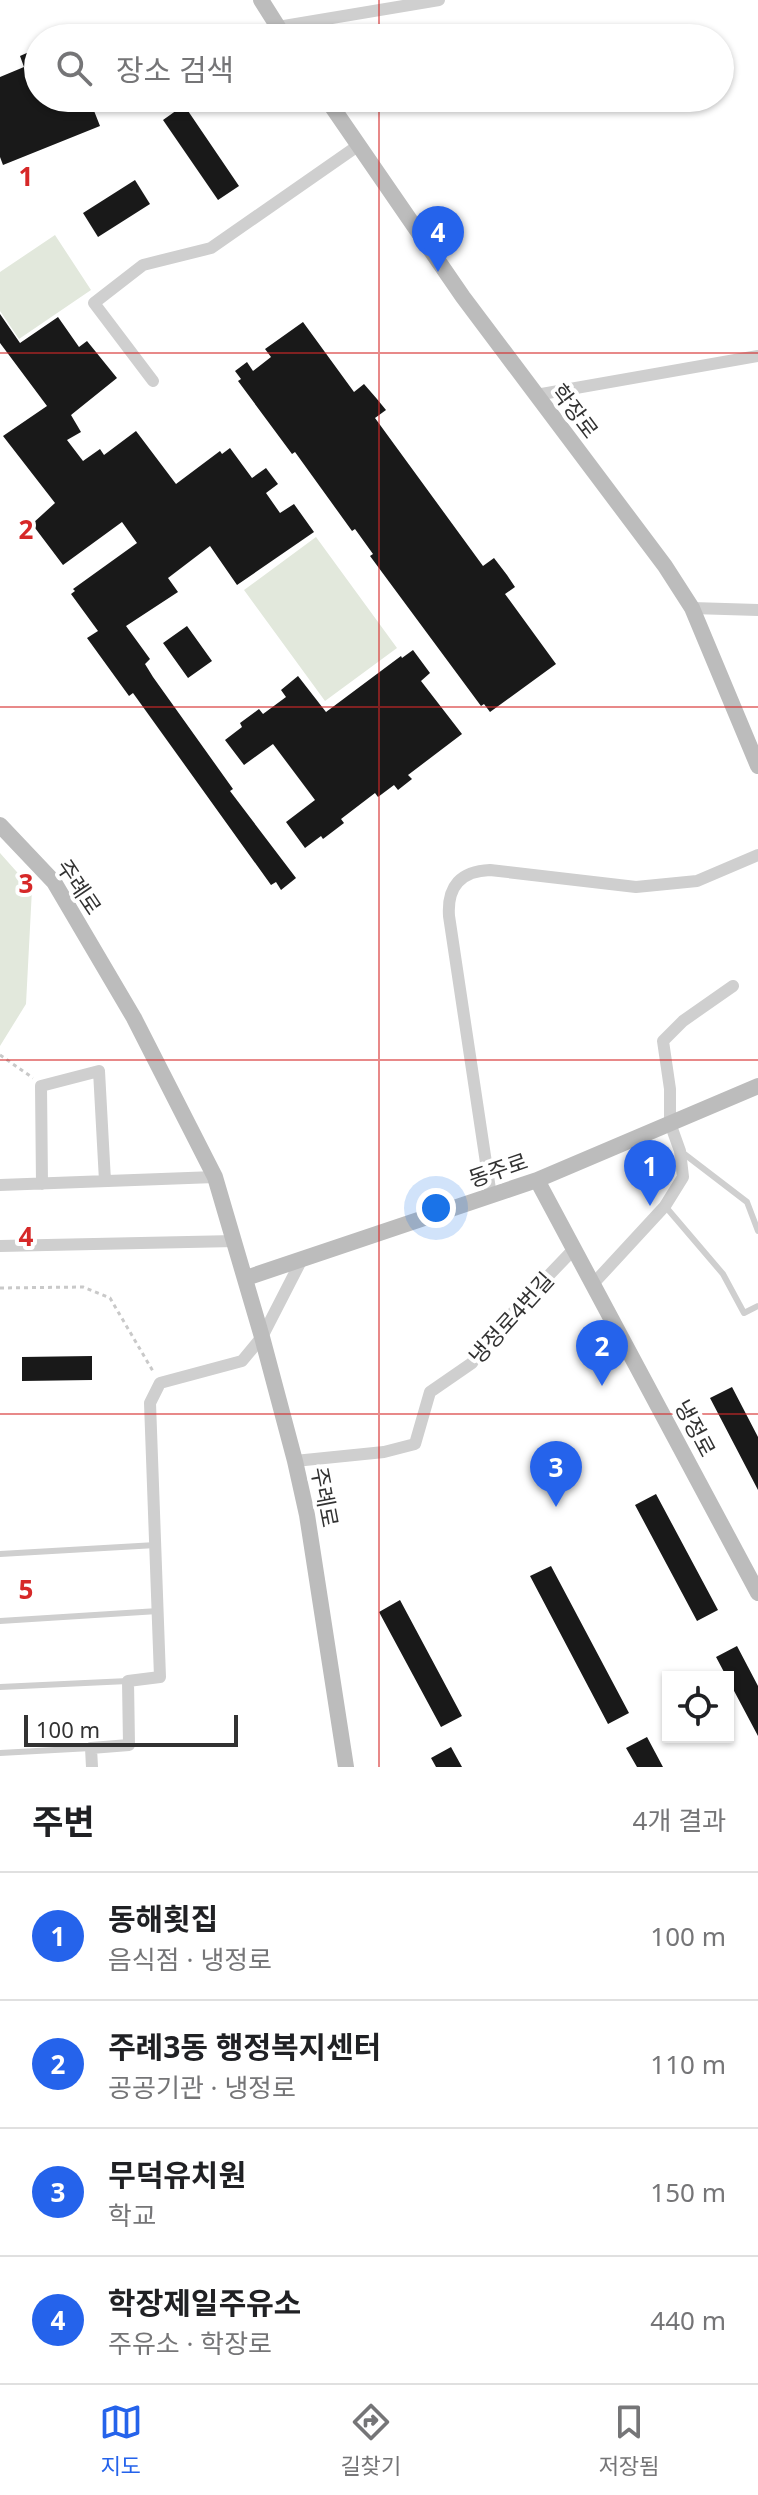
<!DOCTYPE html>
<html lang="ko">
<meta charset="utf-8">
<style>
body{margin:0;font-family:"Noto Sans","Noto Sans KR",sans-serif;background:#f2f2f2;color:#202124}
.controls{position:absolute;right:24px;bottom:24px;display:grid;overflow:hidden;border-radius:0px;box-shadow:0 2px 6px #0004}
.controls button{width:72px;height:72px;display:grid;place-items:center;padding:0;border:0;border-bottom:2px solid #e0e0e0;background:#fff;color:#202124;font:40px sans-serif}
.scale{position:absolute;left:24px;bottom:20px;width:214px;box-sizing:border-box;padding-left:8px;border:4px solid #323232;border-top:0;font-size:22px;line-height:28px;white-space:nowrap;color:#323232;-webkit-text-stroke:6px #fff;paint-order:stroke}
.you{position:absolute;left:436px;top:1208px;width:28px;height:28px;margin:-20px;border:6px solid #fff;border-radius:50%;background:#1a73e8;box-shadow:0 0 0 12px #1a73e833}
.badge{display:grid;place-items:center;width:52px;height:52px;border-radius:50%;background:#2563eb;color:#fff;font-size:26px;font-weight:700}
.pin{position:absolute;translate:-50% -66px;filter:drop-shadow(0 2px 4px #0008)}
.pin::after{content:'';position:absolute;top:42px;width:28px;height:24px;background:inherit;clip-path:polygon(0 0,100% 0,50% 100%)}
.list{margin:0;padding:0;list-style:none}
h2{display:flex;justify-content:space-between;align-items:center;height:104px;margin:0;padding:0 32px;font-size:34px}
h2 small{font-size:26px;font-weight:400;color:#757577}
.list li{display:grid;grid-template-columns:52px 1fr auto;gap:24px;align-items:center;box-sizing:border-box;height:128px;padding:0 32px;border-top:2px solid #e0e0e0}
.list b{display:block;font-size:30px;white-space:nowrap}
.list p{margin:0;font-size:26px;white-space:nowrap;color:#757577}
.list em{font-size:26px;font-style:normal;color:#757577}
.icon{flex:none;width:44px;height:44px;fill:none;stroke:currentColor;stroke-width:2;stroke-linecap:round;stroke-linejoin:round}
.map{position:relative;flex:none;width:758px;height:1767px;overflow:hidden}
.search{position:absolute;background:#fff;box-shadow:0 2px 6px #0004;left:24px;right:24px;top:24px;height:88px;display:flex;align-items:center;gap:20px;box-sizing:border-box;padding:0 28px;border-radius:44px;color:#757577;font-size:30px}
.sheet{height:616px;background:#fff}
nav{display:flex;justify-content:space-around;align-items:center;box-sizing:border-box;height:112px;border-top:2px solid #e0e0e0;background:#fff;font-size:22px;color:#757577}
nav a{display:grid;justify-items:center;gap:4px}
nav .on{color:#2563eb}
.map>svg:first-child{display:block}
.green{fill:#e2e8dc}
.building{fill:#191919}
.lines{fill:none;stroke-linecap:round;stroke-linejoin:round}
.path{stroke:#c9c9c9;stroke-width:3;stroke-dasharray:4 4;stroke-linecap:butt}
.lane{stroke:#cfcfcf;stroke-width:6}
.street{stroke:#cfcfcf;stroke-width:12}
.secondary{stroke:#bcbcbc;stroke-width:16}
.grid{fill:none;stroke:#d62828;stroke-width:2;stroke-opacity:0.55}
.labels{text-anchor:middle;stroke-width:8;stroke-linejoin:round;paint-order:stroke}
.street-label{font-size:22px;fill:#323232;stroke:#fff}
.grid-label{font-size:26px;text-anchor:middle;font-weight:bold;fill:#d62828;stroke:#fff;stroke-width:8;stroke-linejoin:round;paint-order:stroke}
</style>
<div class="map">
<svg width="758" height="1767" viewBox="0 0 758 1767">
<rect width="100%" height="100%" fill="#fff"/>
<path class="green" d="M 55,235 L 91,290 L 19,339 L 0,311 L 0,272 Z
M 316,537 L 397,648 L 325,701 L 244,590 Z
M 0,853 L 32,889 L 26,1004 L 0,1046 Z"/>
<path class="building" d="M 38,48 L 38,98 L 89,98 L 100,126 L 3,165 L 0,157 L 0,77 L 24,67 L 20,56 Z
M 184,105 L 239,186 L 218,200 L 163,120 Z
M 135,180 L 150,204 L 98,237 L 83,213 Z
M 0,314 L 20,343 L 58,317 L 79,347 L 87,341 L 117,378 L 71,415 L 81,432 L 67,440 L 83,461 L 100,449 L 104,455 L 136,431 L 176,484 L 220,451 L 222,454 L 230,448 L 252,478 L 266,468 L 278,484 L 266,493 L 280,513 L 294,504 L 314,532 L 237,585 L 210,546 L 168,578 L 178,592 L 126,626 L 150,659 L 145,664 L 153,677 L 233,789 L 230,791 L 296,878 L 281,890 L 276,882 L 271,885 L 133,693 L 129,696 L 87,638 L 98,631 L 71,594 L 75,591 L 73,589 L 137,543 L 122,522 L 63,565 L 32,524 L 55,503 L 3,436 L 47,406 L 0,343 Z
M 303,322 L 354,392 L 364,384 L 377,399 L 386,410 L 375,418 L 483,566 L 494,558 L 507,575 L 515,587 L 505,594 L 556,664 L 490,712 L 484,704 L 481,706 L 370,556 L 373,554 L 355,529 L 352,531 L 295,452 L 292,454 L 238,381 L 241,379 L 235,371 L 247,362 L 253,371 L 271,357 L 265,349 Z
M 187,626 L 212,661 L 188,678 L 163,643 Z
M 413,650 L 430,673 L 421,681 L 462,734 L 408,775 L 412,779 L 398,790 L 394,785 L 378,797 L 375,793 L 341,819 L 344,823 L 323,839 L 321,836 L 305,848 L 286,822 L 315,800 L 273,744 L 244,765 L 225,740 L 242,727 L 240,723 L 259,709 L 263,714 L 286,697 L 281,690 L 298,676 L 326,712 L 401,656 L 402,658 Z
M 92,1356 L 92,1380 L 22,1381 L 22,1357 Z
M 732,1387 L 758,1437 L 758,1490 L 710,1398 Z
M 656,1494 L 718,1610 L 697,1621 L 635,1505 Z
M 551,1566 L 629,1713 L 608,1724 L 530,1576 Z
M 400,1600 L 462,1716 L 441,1727 L 379,1612 Z
M 737,1646 L 758,1686 L 758,1736 L 716,1657 Z
M 647,1737 L 663,1767 L 637,1767 L 626,1748 Z
M 451,1747 L 462,1767 L 436,1767 L 431,1758 Z"/>
<g class="lines">
<path class="path" d="M 0,1055 L 33,1078
M 0,1288 L 83,1287 L 110,1298 L 154,1373"/>
<path class="lane" d="M 683,1153 L 747,1202 L 758,1231
M 665,1206 L 723,1274 L 744,1313 L 758,1306
M 0,1554 L 156,1545
M 0,1621 L 158,1611
M 0,1687 L 128,1681
M 0,1753 L 91,1748"/>
<path class="street" d="M 278,27 L 439,0
M 153,381 L 94,303 L 143,265 L 211,248 L 359,145
M 536,395 L 758,356
M 692,608 L 758,610
M 42,1184 L 41,1086 L 99,1071 L 105,1181
M 0,1185 L 215,1177
M 491,1196 L 449,916 C 447,886 461,871 490,870 L 636,887 L 697,881 L 758,855
M 0,1246 L 235,1241
M 593,1284 L 665,1206 L 683,1177 L 680,1151 L 670,1123 L 670,1089 L 663,1041 L 683,1021 L 733,986
M 295,1461 L 384,1452 L 415,1444 L 430,1392 L 472,1363 L 482,1345 L 574,1249
M 92,1767 L 91,1748 L 129,1745 L 128,1681 L 160,1677 L 150,1403 L 160,1383 L 242,1361 L 262,1337 L 301,1261"/>
<path class="secondary" d="M 261,0 L 285,38
M 326,98 L 463,297 L 665,566 L 692,608 L 758,766
M 0,825 L 54,882 L 134,1018 L 215,1177 L 262,1337 L 295,1461 L 307,1515 L 346,1767
M 537,1180 L 758,1593
M 246,1278 L 537,1180 L 758,1086"/>
</g>
<path class="grid" d="M 379,0 L 379,38M 379,98 L 379,1767M 0,353 L 758,353M 0,707 L 758,707M 0,1060 L 758,1060M 0,1414 L 758,1414"/>
<g class="labels">
<g class="street-label">
<text transform="translate(575 411) rotate(53)" y="8">학장로</text>
<text transform="translate(79 887) rotate(56)" y="8">주례로</text>
<text transform="translate(498 1170) rotate(-19)" y="8">동주로</text>
<text transform="translate(511 1318) rotate(-48)" y="8">냉정로4번길</text>
<text transform="translate(695 1428) rotate(62)" y="8">냉정로</text>
<text transform="translate(325 1497) rotate(79)" y="8">주례로</text>
</g>
</g>
<g class="grid-label">
<text x="26" y="186">1</text>
<text x="26" y="539">2</text>
<text x="26" y="893">3</text>
<text x="26" y="1246">4</text>
<text x="26" y="1599">5</text>
</g>
</svg>
<div class="controls">
<button><svg class="icon" aria-label="locate" viewBox="0 0 24 24"><circle cx="12" cy="12" r="6"/><path d="M12 2v4M12 18v4M2 12h4M18 12h4"/></svg></button>
</div>
<div class="scale">100 m</div>
<div class="you"></div>
<div class="pin badge" style="left:650px;top:1206px">1</div>
<div class="pin badge" style="left:602px;top:1386px">2</div>
<div class="pin badge" style="left:556px;top:1507px">3</div>
<div class="pin badge" style="left:438px;top:272px">4</div>
<div class="search"><svg class="icon" aria-label="search" viewBox="0 0 24 24"><circle cx="10" cy="10" r="6"/><path d="M15 15l6 6"/></svg>장소 검색</div>
</div>
<section class="sheet">
<h2>주변<small>4개 결과</small></h2>
<ul class="list">
<li><span class="badge">1</span><div><b>동해횟집</b><p>음식점 · 냉정로</p></div><em>100 m</em></li>
<li><span class="badge">2</span><div><b>주례3동 행정복지센터</b><p>공공기관 · 냉정로</p></div><em>110 m</em></li>
<li><span class="badge">3</span><div><b>무덕유치원</b><p>학교</p></div><em>150 m</em></li>
<li><span class="badge">4</span><div><b>학장제일주유소</b><p>주유소 · 학장로</p></div><em>440 m</em></li>
</ul>
</section>
<nav>
<a class="on"><svg class="icon" aria-label="map" viewBox="0 0 24 24"><path d="M3 6l6-2 6 2 6-2v14l-6 2-6-2-6 2zM9 4v14M15 6v14"/></svg>지도</a>
<a><svg class="icon" aria-label="directions" viewBox="0 0 24 24"><path d="M12 3l9 9-9 9-9-9zM9 14v-3h6M13 9l2 2-2 2"/></svg>길찾기</a>
<a><svg class="icon" aria-label="saved" viewBox="0 0 24 24"><path d="M7 4h10v16l-5-4-5 4z"/></svg>저장됨</a>
</nav>
